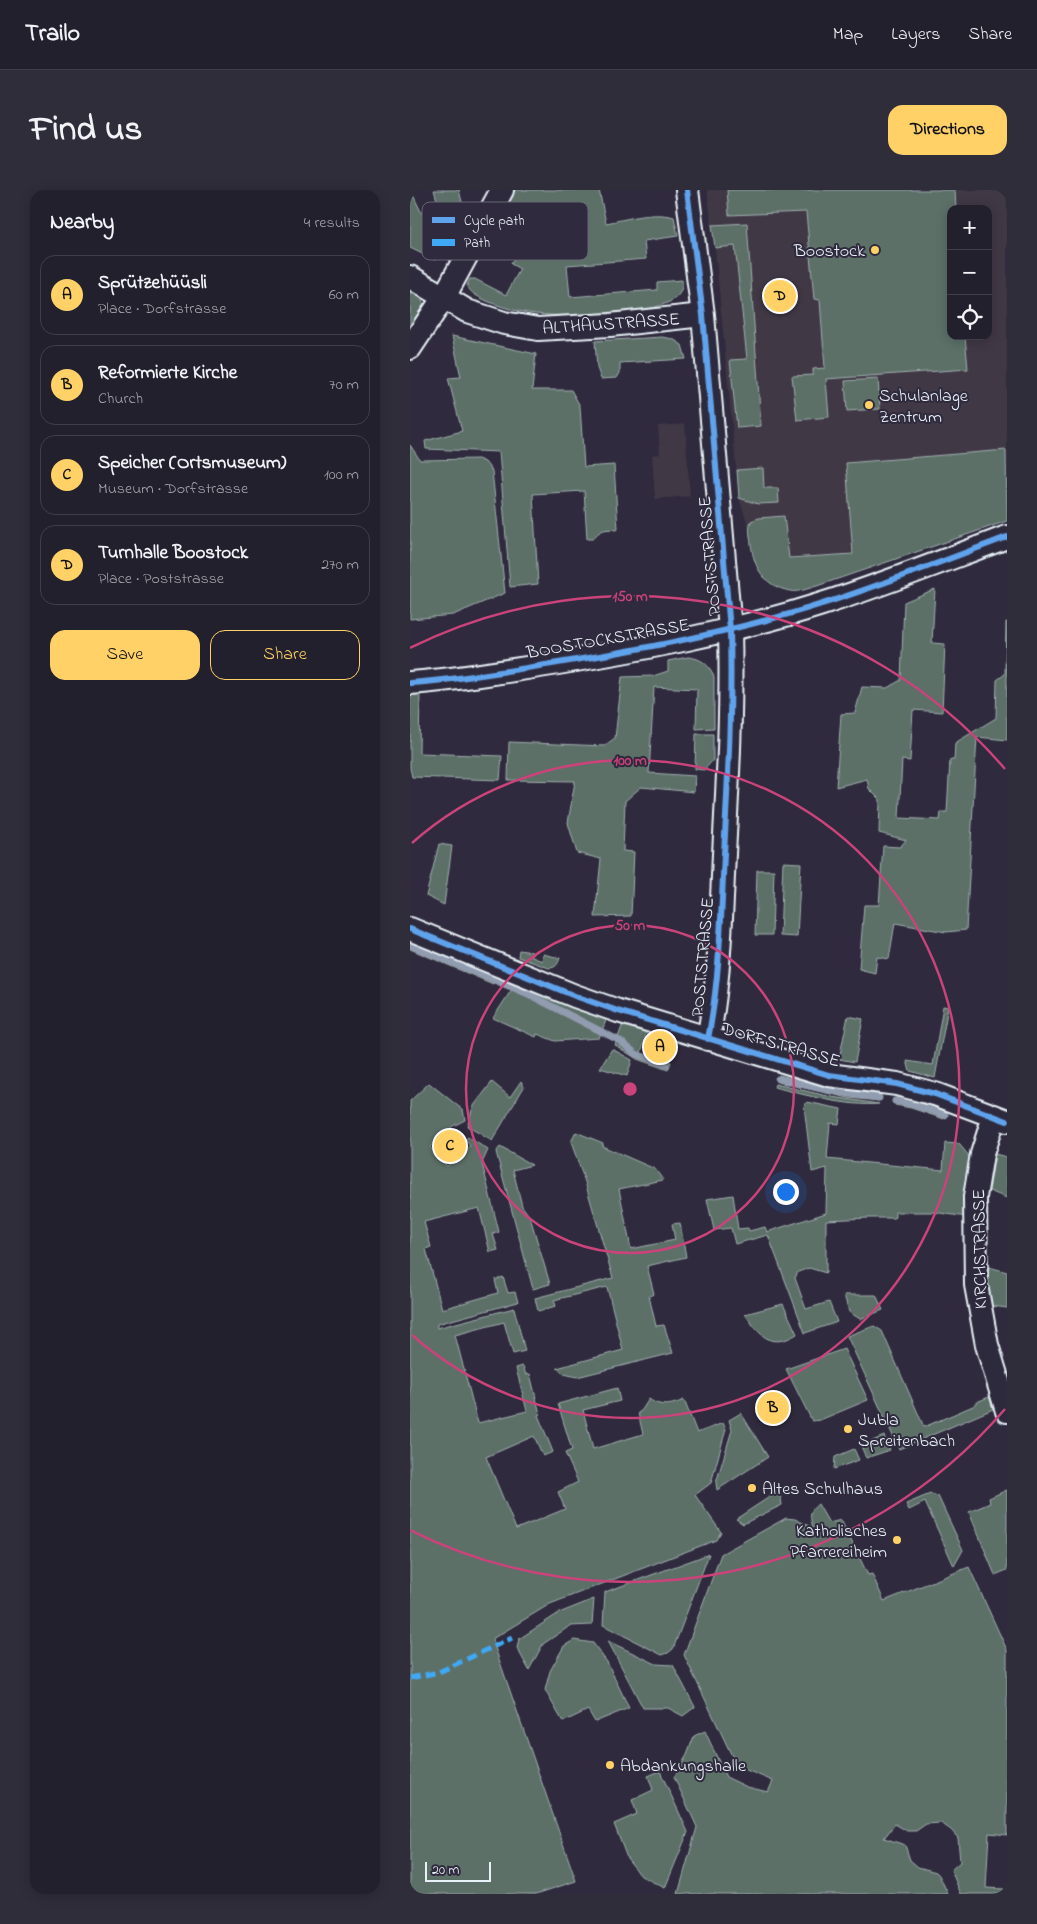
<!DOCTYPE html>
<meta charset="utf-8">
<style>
body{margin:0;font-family:"Indie Flower",sans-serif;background:#2f2d3a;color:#f1f3f6}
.controls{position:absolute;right:15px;top:15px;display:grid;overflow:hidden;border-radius:10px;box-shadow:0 2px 12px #0003}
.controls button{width:45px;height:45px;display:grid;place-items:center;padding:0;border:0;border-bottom:1px solid #403e4a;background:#23202e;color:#f1f3f6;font:25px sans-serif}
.scale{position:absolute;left:15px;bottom:12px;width:66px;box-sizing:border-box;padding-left:5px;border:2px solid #e8f1f8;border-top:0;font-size:14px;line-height:18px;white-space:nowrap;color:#e8f1f8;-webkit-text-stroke:4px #2f2a3d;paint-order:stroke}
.you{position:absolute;left:375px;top:1001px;width:18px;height:18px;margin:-12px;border:4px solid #fff;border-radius:50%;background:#1a73e8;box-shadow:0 0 0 8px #1a73e833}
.badge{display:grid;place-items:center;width:32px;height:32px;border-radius:50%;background:#ffd166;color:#111;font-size:16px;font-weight:700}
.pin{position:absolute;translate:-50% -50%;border:2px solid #fff;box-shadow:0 1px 5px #0006}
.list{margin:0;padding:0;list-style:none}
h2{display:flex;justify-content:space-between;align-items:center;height:65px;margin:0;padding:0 20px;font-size:21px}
h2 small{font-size:16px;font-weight:400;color:#a3a3aa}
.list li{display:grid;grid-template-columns:32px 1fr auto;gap:15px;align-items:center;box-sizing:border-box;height:80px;margin:0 10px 10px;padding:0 10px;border:1px solid #403e4a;border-radius:15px}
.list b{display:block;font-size:19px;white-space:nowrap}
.list p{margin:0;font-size:16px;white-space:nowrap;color:#a3a3aa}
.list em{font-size:16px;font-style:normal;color:#a3a3aa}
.actions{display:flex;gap:10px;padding:15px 20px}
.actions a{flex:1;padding:11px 0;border:1px solid #ffd166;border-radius:15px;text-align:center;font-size:18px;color:#ffd166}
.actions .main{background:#ffd166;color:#111}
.icon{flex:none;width:28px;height:28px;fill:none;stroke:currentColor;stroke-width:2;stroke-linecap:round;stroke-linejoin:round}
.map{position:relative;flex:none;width:597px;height:1704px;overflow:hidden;border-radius:15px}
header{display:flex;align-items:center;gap:30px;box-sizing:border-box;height:70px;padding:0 25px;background:#23202e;border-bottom:1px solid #403e4a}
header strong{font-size:24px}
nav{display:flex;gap:28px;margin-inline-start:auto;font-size:18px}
.intro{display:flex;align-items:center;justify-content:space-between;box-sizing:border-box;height:120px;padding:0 30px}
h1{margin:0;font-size:35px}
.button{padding:12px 22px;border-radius:15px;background:#ffd166;color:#111;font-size:18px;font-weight:700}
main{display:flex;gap:30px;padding:0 30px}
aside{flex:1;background:#23202e;border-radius:15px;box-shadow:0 2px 12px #0003}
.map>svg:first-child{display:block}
.built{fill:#413845;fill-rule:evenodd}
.green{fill:#5c6f67;stroke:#a2b0b0}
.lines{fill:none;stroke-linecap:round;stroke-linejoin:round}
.stream{stroke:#919cb0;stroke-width:7}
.minor-casing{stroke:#e8f1f8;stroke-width:26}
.minor{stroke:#2f2a3d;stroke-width:22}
.quiet{stroke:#3fa9f5;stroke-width:5;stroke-dasharray:10 5;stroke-linecap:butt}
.cycleway-casing{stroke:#2f2a3d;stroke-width:9}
.cycleway{stroke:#60a3ed;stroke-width:6}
.ring{fill:none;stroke:#ca437a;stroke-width:2.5}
.poi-dot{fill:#ffd166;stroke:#2f2a3d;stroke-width:2}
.labels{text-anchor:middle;stroke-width:4;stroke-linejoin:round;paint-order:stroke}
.poi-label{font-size:18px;fill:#e8f1f8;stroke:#2f2a3d;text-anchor:start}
.street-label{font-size:18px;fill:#e8f1f8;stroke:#2f2a3d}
.key{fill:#2f2a3d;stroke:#666675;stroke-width:1}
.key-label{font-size:14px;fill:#e8f1f8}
.centre{fill:#ca437a;stroke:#2f2a3d;stroke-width:2.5}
.ring-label{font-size:15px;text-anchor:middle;font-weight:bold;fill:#ca437a;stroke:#2f2a3d;stroke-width:4;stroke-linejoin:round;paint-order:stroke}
</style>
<header>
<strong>Trailo</strong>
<nav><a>Map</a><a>Layers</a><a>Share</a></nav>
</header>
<div class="intro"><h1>Find us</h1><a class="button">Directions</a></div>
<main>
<aside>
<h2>Nearby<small>4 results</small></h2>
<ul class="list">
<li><span class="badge">A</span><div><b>Sprützehüüsli</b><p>Place · Dorfstrasse</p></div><em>60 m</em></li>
<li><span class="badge">B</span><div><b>Reformierte Kirche</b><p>Church</p></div><em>70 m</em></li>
<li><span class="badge">C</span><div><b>Speicher (Ortsmuseum)</b><p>Museum · Dorfstrasse</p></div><em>100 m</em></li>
<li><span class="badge">D</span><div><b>Turnhalle Boostock</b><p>Place · Poststrasse</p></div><em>270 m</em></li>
</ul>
<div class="actions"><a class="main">Save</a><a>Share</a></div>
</aside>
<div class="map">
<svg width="597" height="1704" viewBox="0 0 597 1704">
<rect width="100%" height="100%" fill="#2f2a3d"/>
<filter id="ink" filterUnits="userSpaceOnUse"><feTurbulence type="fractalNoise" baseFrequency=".02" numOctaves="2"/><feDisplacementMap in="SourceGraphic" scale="10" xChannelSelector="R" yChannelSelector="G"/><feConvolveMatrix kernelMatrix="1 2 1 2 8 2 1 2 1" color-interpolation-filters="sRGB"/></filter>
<g filter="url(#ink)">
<path class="built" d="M 297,0 L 597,0 L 597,275 L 595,260 L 443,364 L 378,368 L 374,326 L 341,331 L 339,338 L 329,308 L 305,58 ZM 541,19 L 578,19 L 578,146 L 541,146 Z
M 275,234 L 280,306 L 245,309 L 242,265 L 250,264 L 248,236 Z"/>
<path class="green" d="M 24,0 L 49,0 L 52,12 L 29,17 Z
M 100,0 L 189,0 L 196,33 C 218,29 243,21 264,27 L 268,46 L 234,51 L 236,69 L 157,75 L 160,107 L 247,100 L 247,92 L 272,90 C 274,101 267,109 257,113 C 242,120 224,120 208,122 C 161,126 121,130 77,111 C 69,107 60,104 57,95 L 60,89 L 65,89 L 96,105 L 110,79 L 101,74 L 110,57 L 91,46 L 81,37 Z
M 317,0 L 545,0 L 546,19 L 541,19 L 541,146 L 555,146 L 558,179 L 416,189 L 419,227 L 387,230 L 382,186 L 403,185 L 403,179 L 415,178 L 410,110 L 404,109 L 396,22 L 319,25 Z
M 0,3 L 2,3 L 31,63 L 25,70 L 0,58 Z
M 337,33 L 351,236 L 327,238 L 320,170 L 337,169 L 325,56 L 305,58 L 302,35 Z
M 0,100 C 25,113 11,131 0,148 Z
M 42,146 L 126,164 L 122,200 L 161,200 L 170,216 L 174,277 L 204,275 L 208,339 L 206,340 C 196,338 189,340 183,349 L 177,349 L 174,301 L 123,304 L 128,394 L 100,397 L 89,262 L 16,259 L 15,251 L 52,241 L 38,188 L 51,187 Z
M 252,147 L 263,149 L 272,155 L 276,169 L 210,173 L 210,183 L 207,188 L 191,189 L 187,178 L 185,151 Z
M 468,189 L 470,219 L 437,221 L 435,191 Z
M 0,255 L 10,270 L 68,269 L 75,272 L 82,281 L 95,403 L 43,425 L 0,429 Z
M 596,260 L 597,331 L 407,396 C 399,398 388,403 380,401 C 354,396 344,378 341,354 C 340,345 338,339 341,331 L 349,328 L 374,326 L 379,368 L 443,364 L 436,273 Z
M 353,278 L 354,298 L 368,298 L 369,313 L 348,314 L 329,308 L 327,280 Z
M 525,399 L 522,453 L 535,454 L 532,522 L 503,520 L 500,571 L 492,570 L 489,628 L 530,630 L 531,622 L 537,622 L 540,570 L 544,570 L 545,553 L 586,528 L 587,490 L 595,484 L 596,432 L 597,432 L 597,550 L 567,547 L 556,740 L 536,742 L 485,733 L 479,769 L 467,767 L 465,783 L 449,779 L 454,715 L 469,715 L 473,656 L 490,657 L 496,650 L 469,643 L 470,610 L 459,599 L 457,589 L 426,597 L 431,524 L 445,523 L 452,497 L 477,498 L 491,490 L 494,412 Z
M 278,467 C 291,468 300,475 304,487 L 304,538 L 286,539 L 287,499 L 244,497 L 239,583 L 285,586 L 284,602 L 231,597 L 215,611 L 213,661 L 224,662 L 221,726 L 185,727 L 191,669 L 167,663 L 158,633 L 165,591 L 98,590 L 99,552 L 194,556 L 205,548 L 212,487 L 243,486 L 258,481 L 258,471 Z
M 10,503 L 9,563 L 92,566 L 90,590 L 2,587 L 0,578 L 0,504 Z
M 286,544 L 303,544 L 303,570 L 294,580 L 285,579 Z
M 29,654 L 42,656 L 34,715 L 16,706 Z
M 373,672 L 391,673 L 387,747 L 370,746 Z
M 347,680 L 364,680 L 362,745 L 345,745 Z
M 0,752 L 86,786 L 83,794 L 0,759 Z
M 109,760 L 122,762 L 122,767 L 132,771 L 133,764 L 150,768 C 148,774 146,778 139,778 L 108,767 Z
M 106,793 L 197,828 L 189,848 L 145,851 L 127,844 L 126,847 L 83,828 Z
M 533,816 L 538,817 L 525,888 L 500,881 L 497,871 L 523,875 Z
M 438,826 L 453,829 L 445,872 L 429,869 Z
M 213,834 L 237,841 L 231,863 L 261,872 L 258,880 L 227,869 L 205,855 Z
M 202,859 L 222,870 L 217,886 L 190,878 Z
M 369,885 L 420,897 L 469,903 L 469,911 L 439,908 L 368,892 Z
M 111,891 L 114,897 L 82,951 L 57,936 L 63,917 L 82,892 L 100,907 Z
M 19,893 L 53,920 L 55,930 L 43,936 L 20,957 L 37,976 L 60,956 L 55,950 L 58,947 L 78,960 L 72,973 L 89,1042 L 83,1044 L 88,1060 L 80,1062 L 69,1018 L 14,1032 L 21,1057 L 16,1059 L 32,1119 L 88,1103 L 85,1090 L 93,1087 L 98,1103 L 105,1102 L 108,1112 L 27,1134 L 27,1138 L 104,1118 L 115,1161 L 103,1164 L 94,1132 L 45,1145 L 68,1233 L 117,1221 L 106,1178 L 113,1176 L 116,1185 L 120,1184 L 130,1224 L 128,1225 L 143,1262 L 133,1266 L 124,1246 L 76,1267 L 106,1339 L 155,1319 L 148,1302 L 168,1292 L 155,1263 L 162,1260 L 148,1214 L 207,1198 L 210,1211 L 173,1220 L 183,1259 L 233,1244 L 228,1223 L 232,1220 L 239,1209 C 251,1218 262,1215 274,1210 L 287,1243 L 313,1233 L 316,1239 L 301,1293 L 285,1305 L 311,1342 L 306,1350 L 140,1414 L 82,1449 L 166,1691 L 126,1704 L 0,1704 L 0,911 Z
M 365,894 L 422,907 L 469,914 C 438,917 395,905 364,897 Z
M 486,907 L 535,920 L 534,929 L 501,918 L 485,915 Z
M 397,912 L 431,919 L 429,934 L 420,933 L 417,969 L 533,980 L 535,953 L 549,954 L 559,966 L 557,1027 L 523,1022 L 485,1022 L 485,1028 L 459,1028 L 416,1030 L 416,1083 L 399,1078 L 388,1082 L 385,1088 L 396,1119 L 419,1112 L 427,1132 L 395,1143 L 358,1045 L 325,1054 L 321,1038 L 304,1040 L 297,1009 L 323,1005 L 328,1039 L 338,1038 L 339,1041 L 355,1037 L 357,1042 L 416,1023 L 417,978 L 402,982 L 394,916 Z
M 166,942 L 193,953 L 192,956 L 245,979 L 253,990 L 209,999 L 221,1059 L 265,1050 L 262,1034 L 270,1033 L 276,1067 L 237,1076 L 244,1104 L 239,1106 L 246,1136 L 254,1135 L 263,1163 L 167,1187 L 154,1184 L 147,1178 L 213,1160 L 197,1097 L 144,1110 L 146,1116 L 128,1121 L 125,1108 L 203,1088 L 175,992 L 161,952 Z
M 90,957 L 122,975 L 103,980 L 112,1016 L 120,1027 L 140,1094 L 123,1099 L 86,962 Z
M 585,964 L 597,967 L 597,1008 L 579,1001 Z
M 579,1077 L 597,1082 L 597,1118 L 582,1116 L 577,1095 Z
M 434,1105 L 466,1105 L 473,1120 L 450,1129 L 439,1122 Z
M 373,1114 L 387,1144 C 361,1160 350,1146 335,1124 Z
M 464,1136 L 472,1141 L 514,1237 L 563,1216 L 569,1211 L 579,1207 L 583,1219 L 489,1259 L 437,1146 Z
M 434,1159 L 458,1210 L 410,1230 L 402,1231 L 376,1179 Z
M 331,1223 L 358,1267 L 307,1300 L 306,1293 L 322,1240 L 319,1230 Z
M 474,1246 L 480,1260 L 456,1268 L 451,1256 Z
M 444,1259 L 449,1270 L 424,1279 L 425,1267 Z
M 597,1300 L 597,1380 L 585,1385 L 559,1322 L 580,1313 L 579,1308 Z
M 367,1302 L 371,1308 L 372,1315 L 333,1334 L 326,1329 Z
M 520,1304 L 528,1306 L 553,1360 L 544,1376 L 515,1312 L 499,1320 L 496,1314 Z
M 408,1314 L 419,1333 L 431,1330 L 458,1385 L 462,1384 L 474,1411 L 559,1377 L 597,1460 L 597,1645 L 579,1643 L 576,1698 L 594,1699 L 596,1704 L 551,1704 L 541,1680 L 550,1672 L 548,1648 L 541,1640 L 531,1633 L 516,1634 L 506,1641 L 497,1641 L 485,1634 L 474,1648 L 495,1655 L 500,1670 L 508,1677 L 526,1682 L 529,1685 L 538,1704 L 268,1704 L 287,1637 L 264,1587 L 277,1565 L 284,1546 L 295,1541 L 316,1587 L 337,1597 L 358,1602 L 363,1591 L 334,1579 L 322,1566 L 274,1465 L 311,1364 L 376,1328 L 385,1329 L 403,1338 C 400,1326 398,1322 408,1314 Z
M 299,1364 L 263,1459 L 258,1463 L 252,1465 L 193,1435 L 195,1402 Z
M 184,1409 L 182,1435 L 160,1436 L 133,1454 L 119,1480 L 107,1458 L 109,1449 L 149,1423 Z
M 164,1450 L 183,1453 L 197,1472 L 219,1518 L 185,1532 L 178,1520 L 153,1532 L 135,1500 L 140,1481 L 154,1456 Z
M 198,1451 L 246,1474 L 263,1475 L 285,1517 L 273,1526 L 258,1518 L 233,1518 Z
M 250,1581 L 278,1642 L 255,1698 L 231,1686 L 217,1668 L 204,1634 L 227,1624 L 222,1610 L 243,1600 L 238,1586 Z"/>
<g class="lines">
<path class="stream" d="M 0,755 L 116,803 L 210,851 L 226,864 L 256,875
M 368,889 L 422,901 L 469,908
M 485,911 L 501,914 L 535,925"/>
<g class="minor-casing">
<path id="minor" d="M 277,0 L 293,125 L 320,440 C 322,515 318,589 314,664 C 311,726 310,788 298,849
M 0,87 L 57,121 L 94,133 L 128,139 L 200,135 L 293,125
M 0,158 L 34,107 L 92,0
M 0,493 C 48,490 95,481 142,474 C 233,459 324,442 412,414 C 475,394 535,370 597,347
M 0,739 L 165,806 L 208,821 L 419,885 L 487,894 L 525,904 L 597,931
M 584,926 L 572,964 L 565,1007 L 566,1095 L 577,1155 L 597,1221"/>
</g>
<use href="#minor" class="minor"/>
<path class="quiet" d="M 0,1488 L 29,1482 L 102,1448"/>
<g class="cycleway-casing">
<path id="cycleway" d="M 277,0 L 293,125 L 320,440 C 322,515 318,589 314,664 C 311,726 310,788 298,849
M 0,493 C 48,490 95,481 142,474 C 233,459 324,442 412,414 C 475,394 535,370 597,347
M 0,739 L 165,806 L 208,821 L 419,885 L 487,894 L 525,904 L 597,931"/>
</g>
<use href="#cycleway" class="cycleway"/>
</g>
</g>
<g class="ring">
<circle cx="220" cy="899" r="164"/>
<path d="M2 653A329 329 0 1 1 2 1145"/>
<path d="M595 1219A493 493 0 0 1 0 1340M0 458A493 493 0 0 1 595 579"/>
</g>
<g class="poi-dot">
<circle cx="465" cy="60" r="5"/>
<circle cx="459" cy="215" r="5"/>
<circle cx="438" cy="1239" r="5"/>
<circle cx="342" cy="1298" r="5"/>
<circle cx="487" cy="1350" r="5"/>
<circle cx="200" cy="1575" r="5"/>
</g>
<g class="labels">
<g class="poi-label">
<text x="455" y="66" text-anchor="end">Boostock</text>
<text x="469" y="211">Schulanlage<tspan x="469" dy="21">Zentrum</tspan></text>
<text x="448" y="1235">Jubla<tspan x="448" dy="21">Spreitenbach</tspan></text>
<text x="352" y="1304">Altes Schulhaus</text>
<text x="477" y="1346" text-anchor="end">Katholisches<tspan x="477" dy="21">Pfarrereiheim</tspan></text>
<text x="210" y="1581">Abdankungshalle</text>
</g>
<g class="street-label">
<text transform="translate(201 133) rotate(-4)" y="6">ALTHAUSTRASSE</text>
<text transform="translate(299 366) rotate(-95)" y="6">POSTSTRASSE</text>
<text transform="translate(198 448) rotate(-10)" y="6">BOOSTOCKSTRASSE</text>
<text transform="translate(292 767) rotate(-85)" y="6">POSTSTRASSE</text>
<text transform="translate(371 854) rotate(16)" y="6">DORFSTRASSE</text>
<text transform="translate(569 1059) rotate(-91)" y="6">KIRCHSTRASSE</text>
</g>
</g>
<rect x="12" y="12" width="166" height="58" rx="8" class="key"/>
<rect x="22" y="27" width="23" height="6" fill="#60a3ed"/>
<rect x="22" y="49" width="23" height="7" fill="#3fa9f5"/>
<g class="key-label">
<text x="54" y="35">Cycle path</text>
<text x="54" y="57">Path</text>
</g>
<circle cx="220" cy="899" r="8" class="centre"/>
<g class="ring-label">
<text x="220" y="411">150 m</text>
<text x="220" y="575">100 m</text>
<text x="220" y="740">50 m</text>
</g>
</svg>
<div class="controls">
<button>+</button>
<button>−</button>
<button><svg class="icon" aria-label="locate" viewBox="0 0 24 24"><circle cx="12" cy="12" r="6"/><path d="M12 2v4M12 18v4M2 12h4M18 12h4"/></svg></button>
</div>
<div class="scale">20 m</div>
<div class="you"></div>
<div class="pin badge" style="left:250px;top:857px">A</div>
<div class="pin badge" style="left:363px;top:1218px">B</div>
<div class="pin badge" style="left:40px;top:956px">C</div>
<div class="pin badge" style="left:370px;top:106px">D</div>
</div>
</main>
